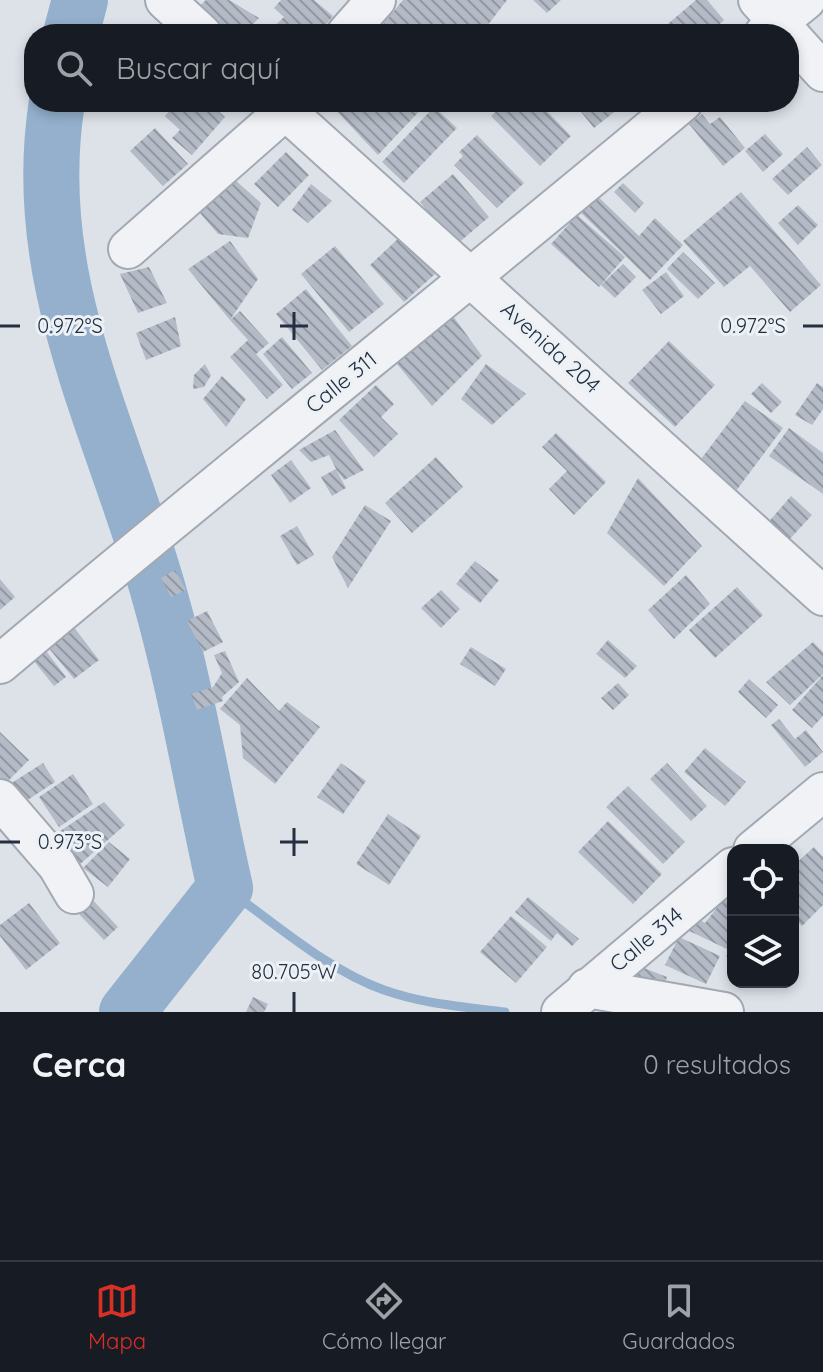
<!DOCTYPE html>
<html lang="es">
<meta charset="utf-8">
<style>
body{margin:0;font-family:Quicksand,sans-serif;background:#242831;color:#f1f3f6}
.controls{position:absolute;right:24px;bottom:24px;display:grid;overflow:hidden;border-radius:16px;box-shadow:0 4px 12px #0003}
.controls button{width:72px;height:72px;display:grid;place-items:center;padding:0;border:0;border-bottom:2px solid #363941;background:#171b24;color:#f1f3f6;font:40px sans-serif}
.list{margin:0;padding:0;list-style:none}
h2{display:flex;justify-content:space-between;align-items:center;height:104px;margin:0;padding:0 32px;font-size:34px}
h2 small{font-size:26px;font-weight:400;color:#9ea1a6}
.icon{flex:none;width:44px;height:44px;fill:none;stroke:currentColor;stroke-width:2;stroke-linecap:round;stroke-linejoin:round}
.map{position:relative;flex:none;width:823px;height:1012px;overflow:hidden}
.search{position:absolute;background:#171b24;box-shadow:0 4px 12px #0003;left:24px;right:24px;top:24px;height:88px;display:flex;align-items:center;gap:20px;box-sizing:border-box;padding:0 28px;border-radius:32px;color:#9ea1a6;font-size:30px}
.sheet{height:248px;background:#171b24}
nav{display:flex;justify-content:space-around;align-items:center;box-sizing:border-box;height:112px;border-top:2px solid #363941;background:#171b24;font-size:22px;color:#9ea1a6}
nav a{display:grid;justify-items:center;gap:4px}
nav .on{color:#d93025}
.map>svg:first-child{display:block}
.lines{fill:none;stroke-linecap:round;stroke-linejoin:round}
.stream{stroke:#94b0cd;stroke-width:9}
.river{stroke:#94b0cd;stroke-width:56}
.building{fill:url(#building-back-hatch)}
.minor-casing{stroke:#a2a9b3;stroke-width:42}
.minor{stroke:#f0f2f6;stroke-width:38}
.ticks{fill:none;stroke:#252f41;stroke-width:3}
.labels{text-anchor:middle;stroke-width:6;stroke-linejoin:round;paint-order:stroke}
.street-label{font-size:22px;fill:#252f41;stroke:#ecf1f6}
.ticks-label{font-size:20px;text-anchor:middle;fill:#252f41;stroke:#ecf1f6;stroke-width:6;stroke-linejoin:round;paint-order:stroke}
</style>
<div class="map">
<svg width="823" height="1012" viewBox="0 0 823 1012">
<defs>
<pattern id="building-back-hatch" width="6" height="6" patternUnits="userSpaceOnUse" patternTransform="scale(2)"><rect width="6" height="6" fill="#b4bbc6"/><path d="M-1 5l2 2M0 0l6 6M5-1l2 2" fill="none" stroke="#9298a2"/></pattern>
</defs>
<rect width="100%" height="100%" fill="#dde2e9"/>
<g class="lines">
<path class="stream" d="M 225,888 C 275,923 327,970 384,990 C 423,1004 465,1007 505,1012"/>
<path class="river" d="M 71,34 L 80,0
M 57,102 C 28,282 114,430 160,597 C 187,692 203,791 225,888 L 127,1012"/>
</g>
<path class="building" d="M 206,0 L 229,0 L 259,18 L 243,34 L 225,34 L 215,24 L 220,17 L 210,27 L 195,10 Z
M 281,0 L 314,0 L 333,16 L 318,34 L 266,34 L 284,17 L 274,8 Z
M 403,0 L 507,0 L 481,34 L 375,34 Z
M 533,0 L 561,0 L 547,13 Z
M 696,0 L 707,0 L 724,20 L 709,34 L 656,34 Z
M 177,102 L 208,102 L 225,117 L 192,155 L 172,138 L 180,130 L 165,116 Z
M 328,102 L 404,102 L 413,112 L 406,102 L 428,102 L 378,155 Z
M 506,102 L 538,102 L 571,136 L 540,166 L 491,116 Z
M 573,102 L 627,102 L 594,128 Z
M 434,107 L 457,128 L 404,183 L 382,162 Z
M 702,114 L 710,124 L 720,117 L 745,148 L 723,166 L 689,124 Z
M 155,128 L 188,164 L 163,186 L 130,151 Z
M 765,134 L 783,154 L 763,172 L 745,151 Z
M 477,135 L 524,183 L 497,208 L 454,165 L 463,156 L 459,152 Z
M 807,147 L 822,165 L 788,195 L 772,179 Z
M 286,152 L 309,175 L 278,207 L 254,184 Z
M 453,174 L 489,217 L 456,245 L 420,202 Z
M 235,180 L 261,203 L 248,238 L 218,234 L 200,213 Z
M 623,183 L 644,203 L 635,213 L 614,192 Z
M 311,184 L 332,201 L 308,223 L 292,210 Z
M 592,191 L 639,236 L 655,218 L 683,245 L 650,280 L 576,208 Z
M 741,192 L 821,285 L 790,312 L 750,266 L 724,287 L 683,241 Z
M 798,205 L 818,225 L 798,245 L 778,223 Z
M 577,215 L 625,257 L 599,287 L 551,244 Z
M 401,236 L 435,274 L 404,302 L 370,265 Z
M 230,241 L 258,279 L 230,320 L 240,311 L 269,343 L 256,354 L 283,385 L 267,399 L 230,357 L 248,340 L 230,320 L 188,269 Z
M 335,246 L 384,304 L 349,332 L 301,274 Z
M 683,252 L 715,283 L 698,299 L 667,269 Z
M 623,264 L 636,277 L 615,298 L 601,285 Z
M 149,267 L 167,303 L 138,313 L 120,274 Z
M 666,272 L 684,296 L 661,314 L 642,290 Z
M 306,289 L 352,346 L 322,370 L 276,314 Z
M 453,316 L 482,356 L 432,406 L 397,364 Z
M 175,317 L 181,346 L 146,360 L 136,333 Z
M 282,337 L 312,373 L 292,389 L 263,354 Z
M 669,341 L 715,385 L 675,427 L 628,383 Z
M 205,364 L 211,375 L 204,387 L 193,389 L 194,375 Z
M 486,364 L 526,394 L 492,425 L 461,399 Z
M 222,376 L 246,399 L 226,427 L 203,399 Z
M 762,383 L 782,402 L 771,413 L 751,394 Z
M 817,383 L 823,387 L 823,409 L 812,425 L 795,415 Z
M 376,385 L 394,404 L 381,417 L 398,434 L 374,457 L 339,420 Z
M 745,401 L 783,428 L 736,491 L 698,463 Z
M 789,428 L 823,453 L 823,494 L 769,456 Z
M 335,430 L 364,470 L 344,480 L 336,469 L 346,488 L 332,496 L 321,477 L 336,469 L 329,455 L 311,462 L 299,450 Z
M 556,433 L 606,482 L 574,515 L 549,489 L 567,471 L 542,447 Z
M 436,457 L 463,487 L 412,533 L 385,503 Z
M 291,460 L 311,488 L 290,503 L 271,475 Z
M 638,478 L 702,546 L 664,586 L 607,533 Z
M 791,496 L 812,515 L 786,543 L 766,525 Z
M 365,505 L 391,521 L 348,588 L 332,557 Z
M 297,526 L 314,555 L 297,565 L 280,536 Z
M 475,561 L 499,580 L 480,603 L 456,584 Z
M 175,570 L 186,590 L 171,597 L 161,578 Z
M 686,575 L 710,604 L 674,639 L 648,610 Z
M 0,579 L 15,597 L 0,610 Z
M 737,587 L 763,615 L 715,658 L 689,630 Z
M 441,590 L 460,609 L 441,628 L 421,608 Z
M 207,611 L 223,642 L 203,652 L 187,621 Z
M 73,626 L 99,660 L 74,679 L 47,646 Z
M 608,640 L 637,666 L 625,678 L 596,654 Z
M 813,642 L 823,652 L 823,674 L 790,705 L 766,682 Z
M 471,647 L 506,669 L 495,686 L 460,664 Z
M 46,651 L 66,677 L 54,686 L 33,660 Z
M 225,651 L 239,682 L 222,697 L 223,701 L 197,710 L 191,694 L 213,687 L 222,673 L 214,655 Z
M 823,675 L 823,716 L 812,728 L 792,710 Z
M 247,678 L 279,711 L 287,702 L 320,727 L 275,784 L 243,758 L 240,725 L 220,709 Z
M 749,679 L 778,705 L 766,718 L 738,692 Z
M 618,683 L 629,695 L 613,710 L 601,698 Z
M 779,719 L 795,739 L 806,730 L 823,752 L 805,767 L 771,725 Z
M 0,732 L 29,760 L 3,786 L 0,783 Z
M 705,748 L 746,782 L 725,806 L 684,772 Z
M 43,763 L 55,782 L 23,803 L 10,784 Z
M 341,763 L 366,781 L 343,814 L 317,797 Z
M 667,763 L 707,806 L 691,821 L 650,779 Z
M 73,774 L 93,804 L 59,827 L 39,797 Z
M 628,786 L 685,842 L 663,864 L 606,807 Z
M 104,802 L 125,825 L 79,865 L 51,837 Z
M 388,814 L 421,836 L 389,885 L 356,864 Z
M 608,821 L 662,874 L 633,904 L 578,852 Z
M 109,842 L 130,859 L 108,887 L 83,868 Z
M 814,847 L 823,857 L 823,905 L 802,926 L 793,917 L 793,866 Z
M 90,897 L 118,927 L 104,940 L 76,911 Z
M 528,897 L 579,939 L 572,946 L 557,933 L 551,941 L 515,912 Z
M 724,899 L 733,906 L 733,961 L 726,957 L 731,946 L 729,950 L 685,929 L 692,916 L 705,923 Z
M 29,903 L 60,943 L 26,970 L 0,936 L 0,925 Z
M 511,916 L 547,947 L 516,983 L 480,952 Z
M 679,937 L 720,956 L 706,984 L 665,965 Z
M 639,966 L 667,977 L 661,994 L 633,983 Z
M 253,997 L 268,1004 L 264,1012 L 246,1012 Z"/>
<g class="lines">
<g class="minor-casing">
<path id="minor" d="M 165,0 L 202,34
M 758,0 L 823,72
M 346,34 L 376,0
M 764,34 L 806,0
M 276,102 L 823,596
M 128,249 L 295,102
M 0,664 C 225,474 457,291 683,102
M 0,799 L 57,865 L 74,894
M 753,850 L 823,792
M 587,988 L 724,1012
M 561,1012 L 733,867"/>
</g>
<use href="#minor" class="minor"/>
</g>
<path class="ticks" d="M 294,312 L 294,340M 0,326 L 20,326M 280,326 L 308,326M 803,326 L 823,326M 294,828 L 294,856M 0,842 L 20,842M 280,842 L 308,842M 294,992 L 294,1012"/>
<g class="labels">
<g class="street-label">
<text transform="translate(551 347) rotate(42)" y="8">Avenida 204</text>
<text transform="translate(341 382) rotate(-39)" y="8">Calle 311</text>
<text transform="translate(646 939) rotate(-40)" y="8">Calle 314</text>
</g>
</g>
<g class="ticks-label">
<text x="70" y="333">0.972°S</text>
<text x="753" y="333">0.972°S</text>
<text x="70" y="849">0.973°S</text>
<text x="294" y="979">80.705°W</text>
</g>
</svg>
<div class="controls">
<button><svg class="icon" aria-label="locate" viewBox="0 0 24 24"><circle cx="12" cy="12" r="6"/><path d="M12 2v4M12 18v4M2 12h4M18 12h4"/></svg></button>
<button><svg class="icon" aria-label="layers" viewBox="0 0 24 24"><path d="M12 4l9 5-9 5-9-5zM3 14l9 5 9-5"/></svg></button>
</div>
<div class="search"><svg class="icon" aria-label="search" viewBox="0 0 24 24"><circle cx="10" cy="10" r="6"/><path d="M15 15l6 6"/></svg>Buscar aquí</div>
</div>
<section class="sheet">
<h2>Cerca<small>0 resultados</small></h2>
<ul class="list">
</ul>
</section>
<nav>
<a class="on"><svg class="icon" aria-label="map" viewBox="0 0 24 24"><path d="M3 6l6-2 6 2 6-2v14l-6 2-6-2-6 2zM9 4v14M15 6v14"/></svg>Mapa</a>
<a><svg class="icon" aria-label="directions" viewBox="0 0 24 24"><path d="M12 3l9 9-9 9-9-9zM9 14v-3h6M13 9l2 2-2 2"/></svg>Cómo llegar</a>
<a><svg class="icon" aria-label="saved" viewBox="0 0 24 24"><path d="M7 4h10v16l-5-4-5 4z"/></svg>Guardados</a>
</nav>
